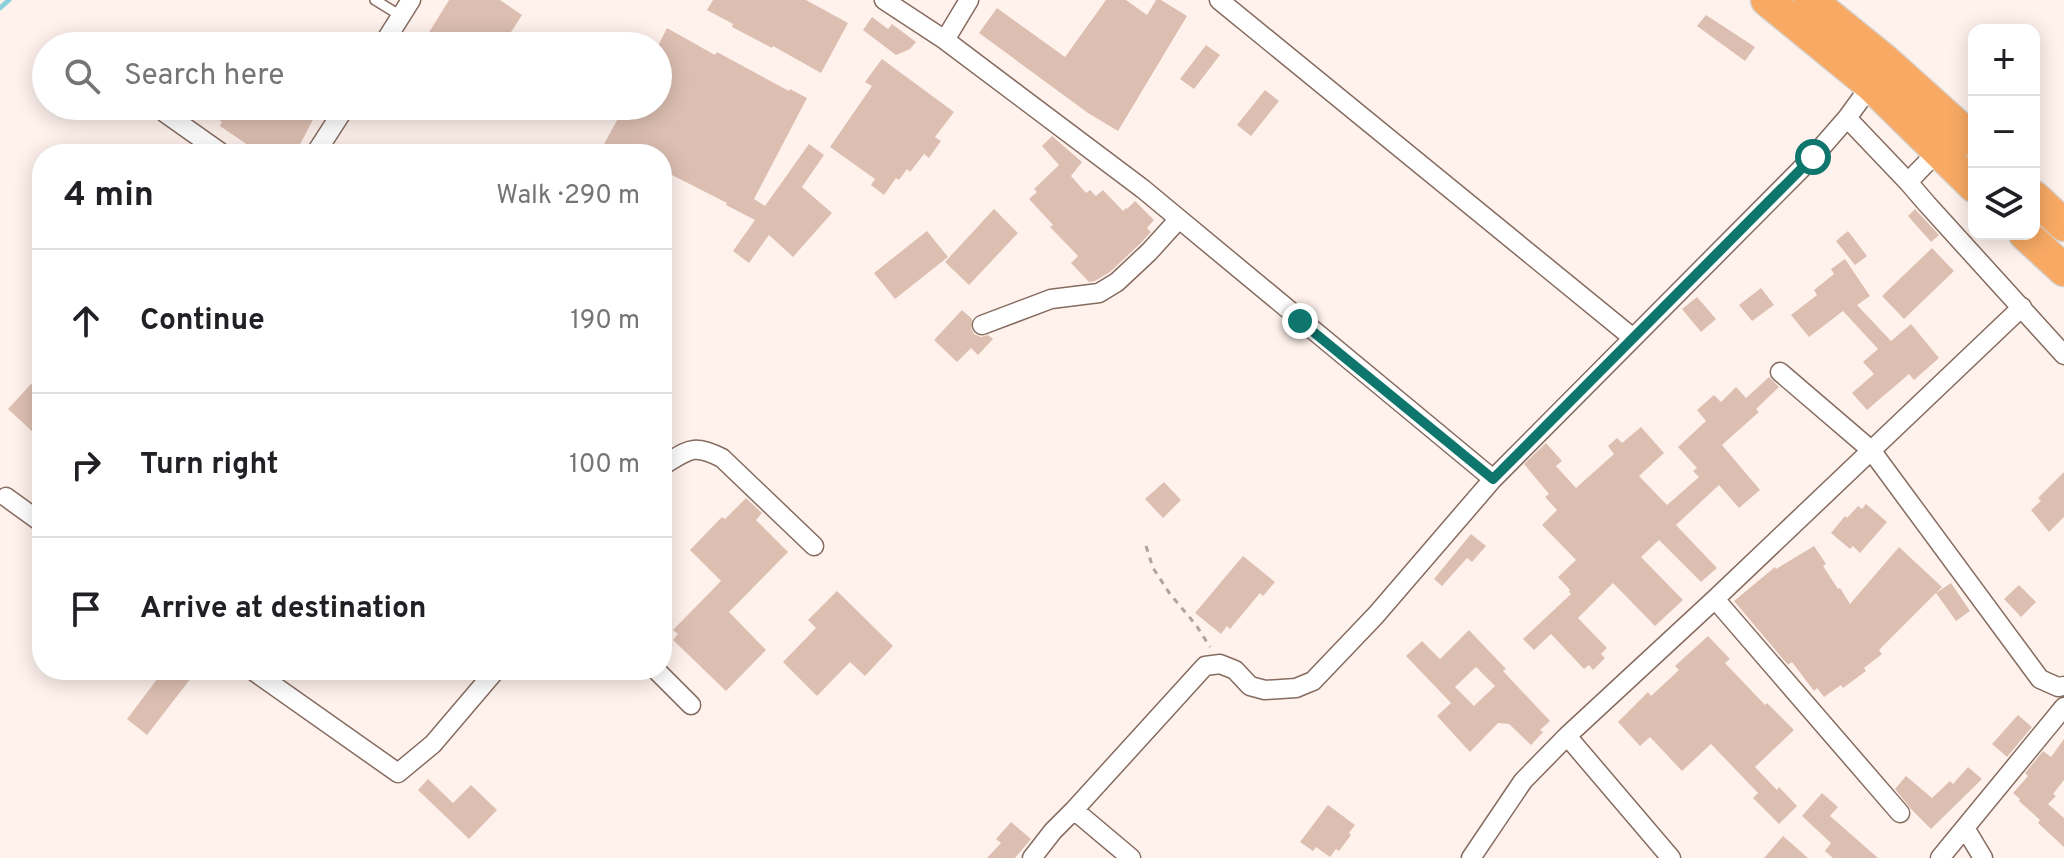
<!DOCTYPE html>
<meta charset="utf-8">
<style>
body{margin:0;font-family:Overpass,sans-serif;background:#f6f6f6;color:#202124}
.controls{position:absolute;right:24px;top:24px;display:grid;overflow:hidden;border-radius:16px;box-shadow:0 4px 20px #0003}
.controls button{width:72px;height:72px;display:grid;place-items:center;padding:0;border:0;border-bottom:2px solid #e0e0e0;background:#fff;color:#202124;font:40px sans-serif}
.stop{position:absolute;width:24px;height:24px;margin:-18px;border:6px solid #0f766e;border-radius:50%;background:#fff}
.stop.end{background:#0f766e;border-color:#fff;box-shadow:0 2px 8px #0008}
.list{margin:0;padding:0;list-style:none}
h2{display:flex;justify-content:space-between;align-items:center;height:104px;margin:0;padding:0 32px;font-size:34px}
h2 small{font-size:26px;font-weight:400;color:#757577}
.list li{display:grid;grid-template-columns:52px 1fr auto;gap:24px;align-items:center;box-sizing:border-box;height:144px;padding:0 32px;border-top:2px solid #e0e0e0}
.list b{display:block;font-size:30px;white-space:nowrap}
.list em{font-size:26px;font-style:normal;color:#757577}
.icon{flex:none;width:44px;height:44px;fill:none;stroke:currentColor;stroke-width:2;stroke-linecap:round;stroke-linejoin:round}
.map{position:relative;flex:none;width:2064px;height:858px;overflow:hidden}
.search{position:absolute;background:#fff;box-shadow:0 4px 20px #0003;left:32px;top:32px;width:640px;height:88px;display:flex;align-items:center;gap:20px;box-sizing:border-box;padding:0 28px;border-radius:44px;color:#757577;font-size:30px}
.panel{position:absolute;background:#fff;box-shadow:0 4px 20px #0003;left:32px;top:144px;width:640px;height:536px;border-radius:32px}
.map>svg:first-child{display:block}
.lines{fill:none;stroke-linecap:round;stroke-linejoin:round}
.stream{stroke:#8dd0de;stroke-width:5}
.building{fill:#ddbfb2;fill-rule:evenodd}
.lane-casing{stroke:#866b5f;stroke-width:12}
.street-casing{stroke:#866b5f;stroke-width:21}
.highway-casing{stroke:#d5d4d3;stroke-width:35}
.path{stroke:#b0a49f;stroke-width:3;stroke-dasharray:6 6;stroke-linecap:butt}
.lane{stroke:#fff;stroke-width:9}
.street{stroke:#fff;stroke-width:18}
.highway{stroke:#f8aa64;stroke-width:32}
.route{stroke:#0f766e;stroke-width:10}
</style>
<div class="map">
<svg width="2064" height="858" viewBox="0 0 2064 858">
<rect width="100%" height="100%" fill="#fff2ed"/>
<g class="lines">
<path class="stream" d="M 0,8 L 9,0"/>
</g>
<path class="building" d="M 449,0 L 500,0 L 522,15 L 502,46 L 434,46 L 425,39 Z
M 713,0 L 806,0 L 848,23 L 821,73 L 773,46 L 772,48 L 732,27 L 733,24 L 707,10 Z
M 1106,0 L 1126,0 L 1147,15 L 1156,0 L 1161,0 L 1187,16 L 1118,131 L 1088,113 L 979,33 L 997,8 L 1065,57 Z
M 1706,15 L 1755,47 L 1745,61 L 1697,26 Z
M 872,17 L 888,29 L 892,24 L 916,42 L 910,49 L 896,55 L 863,30 Z
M 667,28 L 715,55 L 717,52 L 789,91 L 790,89 L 807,98 L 754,199 L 765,206 L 809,144 L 824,155 L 802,187 L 832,213 L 793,257 L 769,235 L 749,263 L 733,251 L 755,220 L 726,205 L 727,203 L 662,170 L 662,154 L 623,154 L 604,144 L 625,106 L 658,106 L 658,46 Z
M 1206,45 L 1220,55 L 1194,89 L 1180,79 Z
M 882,59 L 954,112 L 935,137 L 941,141 L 929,158 L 924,154 L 910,172 L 907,169 L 899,180 L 896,178 L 884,195 L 871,185 L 875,179 L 830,147 L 872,86 L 865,82 Z
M 1265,90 L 1279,101 L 1251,136 L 1237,125 Z
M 199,106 L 320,106 L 295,154 L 261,154 L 220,126 L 222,122 Z
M 1052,136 L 1082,162 L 1071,176 L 1086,193 L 1090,190 L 1096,196 L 1103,190 L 1123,211 L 1126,208 L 1127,209 L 1135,201 L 1154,220 L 1147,228 L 1151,232 L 1140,244 L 1110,272 L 1095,281 L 1089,282 L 1071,263 L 1078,256 L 1050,227 L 1053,225 L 1029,199 L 1037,192 L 1034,189 L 1059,165 L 1042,146 Z
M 994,209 L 1018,233 L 969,285 L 945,262 Z
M 1915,209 L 1939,235 L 1931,242 L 1908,216 Z
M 927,231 L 948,257 L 895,299 L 874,273 Z
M 1848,231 L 1867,256 L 1855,265 L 1836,241 Z
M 1932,248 L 1954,271 L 1904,319 L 1882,296 Z
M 1845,259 L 1870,296 L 1857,305 L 1891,341 L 1911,324 L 1939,358 L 1914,380 L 1909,374 L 1867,410 L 1852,393 L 1874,374 L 1863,362 L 1878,349 L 1843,311 L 1809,337 L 1791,315 L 1817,295 L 1814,290 L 1834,274 L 1831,269 Z
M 1761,288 L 1774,305 L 1752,321 L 1739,305 Z
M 1697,297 L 1716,319 L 1701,332 L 1682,309 Z
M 962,310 L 972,319 L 971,328 L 974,334 L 981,337 L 988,335 L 993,339 L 978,355 L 971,348 L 957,362 L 934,340 Z
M 1769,377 L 1779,387 L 1756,409 L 1759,412 L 1722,445 L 1760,490 L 1739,508 L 1719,485 L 1676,525 L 1717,568 L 1701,582 L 1659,540 L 1641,557 L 1683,600 L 1655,626 L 1613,583 L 1578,618 L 1607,648 L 1601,654 L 1605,658 L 1593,670 L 1589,665 L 1584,669 L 1551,634 L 1534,650 L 1523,639 L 1571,594 L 1569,592 L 1570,590 L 1558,577 L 1576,560 L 1542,525 L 1557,510 L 1545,497 L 1549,494 L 1524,464 L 1546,443 L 1562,461 L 1556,466 L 1576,488 L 1614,454 L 1608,446 L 1617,438 L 1622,443 L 1641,427 L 1664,453 L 1639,476 L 1667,505 L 1699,477 L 1693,471 L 1697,468 L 1678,447 L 1706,421 L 1697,410 L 1714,395 L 1721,402 L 1736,387 L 1746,398 Z
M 31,384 L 42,394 L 42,426 L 35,434 L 8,409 Z
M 2064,472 L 2064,517 L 2049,532 L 2031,510 L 2041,501 L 2038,498 Z
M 1164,482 L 1181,500 L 1163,518 L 1145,499 Z
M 746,498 L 762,513 L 756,520 L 788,552 L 729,612 L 766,650 L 726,691 L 673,640 L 678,634 L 673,630 L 721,581 L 690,550 L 722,517 L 725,519 Z
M 1866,504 L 1887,522 L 1860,553 L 1853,546 L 1850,549 L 1831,533 L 1845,516 L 1847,518 L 1858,506 L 1862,509 Z
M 1471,534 L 1486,546 L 1472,562 L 1467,558 L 1442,586 L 1434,579 Z
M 1814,546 L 1826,564 L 1823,566 L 1838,589 L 1840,588 L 1850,604 L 1899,547 L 1942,587 L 1879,650 L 1882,654 L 1864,668 L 1866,671 L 1843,688 L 1841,685 L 1824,697 L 1817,688 L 1814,691 L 1792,662 L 1788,665 L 1734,601 L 1775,567 L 1776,569 Z
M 1243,556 L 1275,582 L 1263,596 L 1260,593 L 1230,629 L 1227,626 L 1221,634 L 1195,613 Z
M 1951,583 L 1970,611 L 1956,621 L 1936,593 Z
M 2019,585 L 2036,602 L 2021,617 L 2004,599 Z
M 837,591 L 893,646 L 865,676 L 850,662 L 817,696 L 783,662 L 816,628 L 808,620 Z
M 1469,630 L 1506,669 L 1503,671 L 1550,721 L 1540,730 L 1543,732 L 1531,745 L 1509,724 L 1498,723 L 1470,752 L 1437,716 L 1451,703 L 1406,656 L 1422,641 L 1440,659 ZM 1476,667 L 1495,686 L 1474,706 L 1455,687 Z
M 1708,636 L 1730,659 L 1725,663 L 1765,705 L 1767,703 L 1794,730 L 1755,767 L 1777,790 L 1779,787 L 1797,806 L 1779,824 L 1753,798 L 1758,793 L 1711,744 L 1682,771 L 1650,737 L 1640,746 L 1618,722 L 1648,692 L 1651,696 L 1679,670 L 1675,666 Z
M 164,670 L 181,670 L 191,678 L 147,735 L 127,719 Z
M 2018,715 L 2032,727 L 2007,757 L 1992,744 Z
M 2064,739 L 2064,780 L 2053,794 L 2056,796 L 2048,804 L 2064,818 L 2064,847 L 2038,823 L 2040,820 L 2019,801 L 2020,799 L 2013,793 L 2028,776 L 2025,773 L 2043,751 L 2051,757 Z
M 1968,767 L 1982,779 L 1931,829 L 1911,809 L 1895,789 L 1906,776 L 1932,798 L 1950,781 L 1953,784 Z
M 428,779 L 453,803 L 471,785 L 497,810 L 469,839 L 418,790 Z
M 1822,793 L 1838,807 L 1830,816 L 1878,858 L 1833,858 L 1825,851 L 1831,843 L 1802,816 Z
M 1328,805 L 1355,825 L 1349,833 L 1351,835 L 1339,851 L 1336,849 L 1330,857 L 1316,847 L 1313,851 L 1300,842 Z
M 1011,822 L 1031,839 L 1015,858 L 987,858 L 1001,843 L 996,839 Z
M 1783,836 L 1808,858 L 1764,858 Z"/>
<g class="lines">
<g class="lane-casing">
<path id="lane" d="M 375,0 L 401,16"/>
</g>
<g class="street-casing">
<path id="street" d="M 884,0 L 945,40 L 1143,189 L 1493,479
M 1219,0 L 1633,338
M 945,40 L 969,0
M 382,46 L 411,0
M 165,113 L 223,154
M 1847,118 L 1908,182 L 1927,204 L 2064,355
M 315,154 L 346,106
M 1908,182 L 1938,151
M 982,325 L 1051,299 L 1099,293 L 1117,282 L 1149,252 L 1178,220
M 1780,372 L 1871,450 L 2040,679 L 2058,687 L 2064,686
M 662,466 C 689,450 692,443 722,458 L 814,546
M 6,497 L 42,523
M 1715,599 L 1900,813
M 252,670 L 398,773 L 433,744 L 496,670
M 656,670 L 691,705
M 1567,736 L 1671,858
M 1074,810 L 1205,666 L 1220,664 L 1235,670 L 1250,686 L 1265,690 L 1296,688 L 1313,681 L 1376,615 L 1493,479 L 1813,157 L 1847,118 L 1871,85
M 1965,828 L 1983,858
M 1032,858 L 1053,831 L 1074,810 L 1131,858
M 1471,858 L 1523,781 L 1567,736 L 1715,599 L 2022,307
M 1940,858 L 2064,707"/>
</g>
<g class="highway-casing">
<path id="highway" d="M 1767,0 L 1871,85 L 1974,186
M 1810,0 L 1884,60 L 1974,141
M 2034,197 L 2064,225
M 2025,234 L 2064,270"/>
</g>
<path class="path" d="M 1146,546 L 1153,568 L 1170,594 L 1196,625 L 1210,647"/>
<use href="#lane" class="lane"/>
<use href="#street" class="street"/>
<use href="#highway" class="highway"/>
</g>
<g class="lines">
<path class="route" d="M 1300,321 L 1493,479 L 1813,157"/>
</g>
</svg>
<div class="controls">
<button>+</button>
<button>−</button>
<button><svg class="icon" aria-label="layers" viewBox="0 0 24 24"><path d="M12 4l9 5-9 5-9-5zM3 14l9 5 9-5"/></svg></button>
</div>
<div class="stop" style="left:1813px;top:157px"></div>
<div class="stop end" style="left:1300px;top:321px"></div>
<div class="search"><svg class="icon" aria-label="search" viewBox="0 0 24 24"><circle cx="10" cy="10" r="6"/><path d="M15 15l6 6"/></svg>Search here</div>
<section class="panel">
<h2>4 min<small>Walk · 290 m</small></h2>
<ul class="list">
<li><svg class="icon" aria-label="ahead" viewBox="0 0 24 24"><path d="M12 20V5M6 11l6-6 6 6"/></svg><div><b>Continue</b></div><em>190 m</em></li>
<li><svg class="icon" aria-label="right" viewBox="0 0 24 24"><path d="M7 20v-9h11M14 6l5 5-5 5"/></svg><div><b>Turn right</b></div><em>100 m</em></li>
<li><svg class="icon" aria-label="arrive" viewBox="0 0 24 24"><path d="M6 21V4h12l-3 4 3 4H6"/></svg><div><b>Arrive at destination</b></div></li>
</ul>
</section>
</div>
